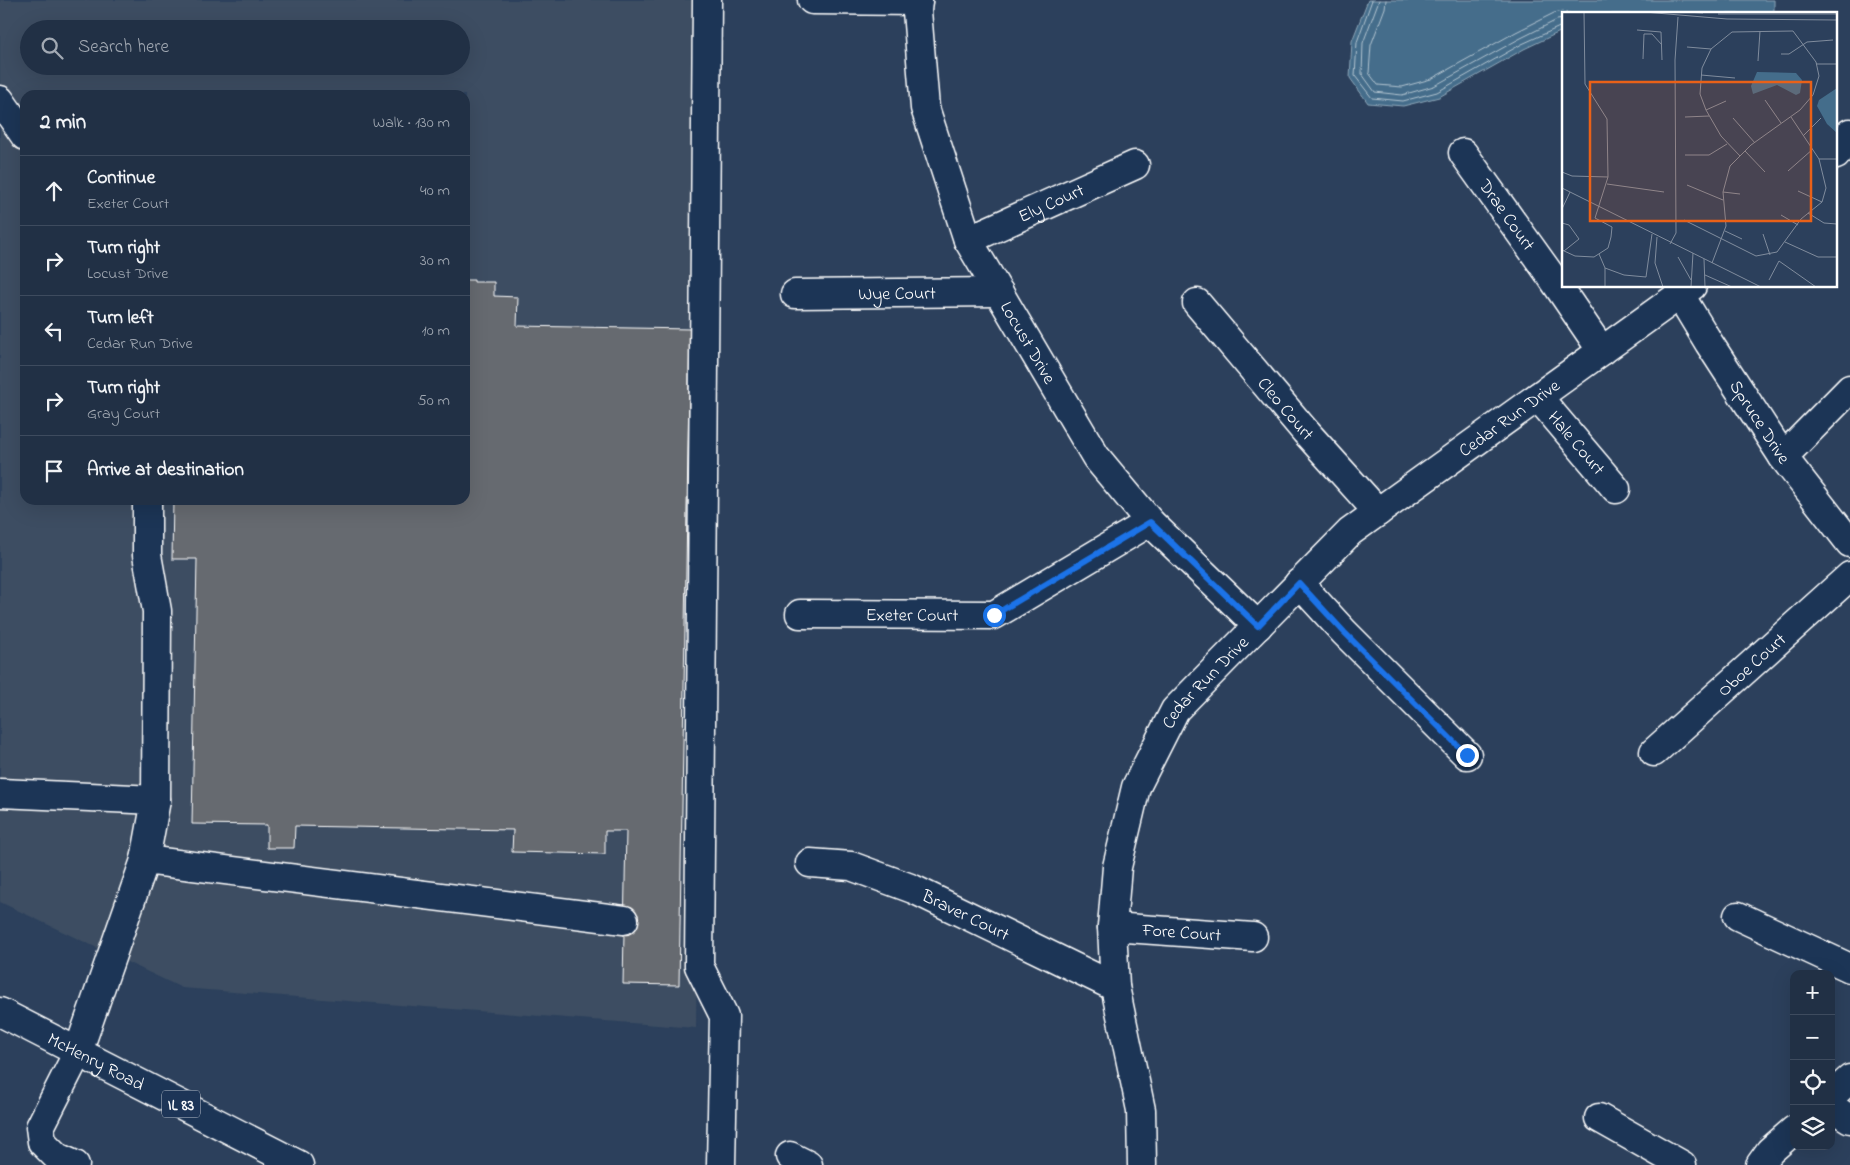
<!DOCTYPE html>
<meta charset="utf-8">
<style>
body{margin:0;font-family:"Indie Flower",sans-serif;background:#2d3c50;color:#f1f3f6}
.controls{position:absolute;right:15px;bottom:15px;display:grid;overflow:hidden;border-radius:10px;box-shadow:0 5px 20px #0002}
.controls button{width:45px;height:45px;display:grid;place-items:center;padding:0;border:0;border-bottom:1px solid #3e4b5e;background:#213045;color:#f1f3f6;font:25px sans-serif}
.stop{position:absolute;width:15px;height:15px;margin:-11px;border:4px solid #1a73e8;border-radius:50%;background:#fff}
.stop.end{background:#1a73e8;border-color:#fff;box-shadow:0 1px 5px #0008}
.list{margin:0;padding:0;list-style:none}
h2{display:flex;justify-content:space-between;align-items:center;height:65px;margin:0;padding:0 20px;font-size:21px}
h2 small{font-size:16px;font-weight:400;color:#a2a9b3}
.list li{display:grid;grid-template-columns:32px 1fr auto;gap:15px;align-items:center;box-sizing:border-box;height:70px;padding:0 20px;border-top:1px solid #3e4b5e}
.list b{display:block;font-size:19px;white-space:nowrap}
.list p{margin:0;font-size:16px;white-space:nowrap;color:#a2a9b3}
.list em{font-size:16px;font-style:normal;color:#a2a9b3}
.icon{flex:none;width:28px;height:28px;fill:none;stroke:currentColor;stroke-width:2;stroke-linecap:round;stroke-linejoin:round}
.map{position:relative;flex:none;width:1850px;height:1165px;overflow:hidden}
.search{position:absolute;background:#213045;box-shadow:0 5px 20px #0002;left:20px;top:20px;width:450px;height:55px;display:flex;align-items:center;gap:12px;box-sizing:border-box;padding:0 18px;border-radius:28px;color:#a2a9b3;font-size:19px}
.panel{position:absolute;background:#213045;box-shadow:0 5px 20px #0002;left:20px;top:90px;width:450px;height:415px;border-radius:15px}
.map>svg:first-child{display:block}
.built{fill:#3d4d62;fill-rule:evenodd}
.water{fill:#446d8b;stroke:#8fa7b9}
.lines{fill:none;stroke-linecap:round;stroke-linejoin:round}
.shore{stroke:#b4c5d1;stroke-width:1}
.building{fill:#666a70;stroke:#fff}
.minor-casing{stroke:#fff;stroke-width:31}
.major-casing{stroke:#fff;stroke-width:31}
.minor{stroke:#1d3557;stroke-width:28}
.major{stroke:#1d3557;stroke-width:28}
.route{stroke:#1a73e8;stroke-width:6}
.labels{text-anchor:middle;stroke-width:4;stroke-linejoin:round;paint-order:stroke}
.shield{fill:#1d3557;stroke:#bbc2cd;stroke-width:1}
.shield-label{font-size:16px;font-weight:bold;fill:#fff}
.street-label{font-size:18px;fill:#fff;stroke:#1d3557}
.inset-road{fill:none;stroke:#808c9d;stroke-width:1}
.view{fill:#e96118;fill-opacity:0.15;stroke:#e96118;stroke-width:2.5}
.inset-edge{fill:none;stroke:#fff;stroke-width:2.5}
</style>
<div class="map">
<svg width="1850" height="1165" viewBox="0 0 1850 1165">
<rect width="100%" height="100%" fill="#2c405c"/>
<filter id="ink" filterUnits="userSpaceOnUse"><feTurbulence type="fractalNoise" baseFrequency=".02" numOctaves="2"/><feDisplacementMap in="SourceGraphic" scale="10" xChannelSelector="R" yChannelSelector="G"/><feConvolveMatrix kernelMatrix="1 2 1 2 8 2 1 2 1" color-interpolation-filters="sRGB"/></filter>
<g filter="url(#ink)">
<path class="built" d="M 0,0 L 705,0 L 696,1028 L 182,988 L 0,902 ZM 29,29 L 461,29 L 461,66 L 29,66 ZM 25,95 L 465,95 L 465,500 L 25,500 Z"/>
<path class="water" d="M 1368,0 L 1774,0 L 1774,14 L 1564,14 L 1564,30 L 1524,49 L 1439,97 L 1403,106 L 1368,103 L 1350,78 L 1352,41 Z"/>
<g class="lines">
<path class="shore" d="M 1372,0 L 1357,42 L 1355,76 L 1372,98 L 1403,101 L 1437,92 L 1522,44 L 1564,25
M 1379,0 L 1363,43 L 1362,74 L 1375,92 L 1402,95 L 1434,86 L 1519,39 L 1557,20 L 1564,19
M 1386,0 L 1385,8 L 1371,45 L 1369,73 L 1378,85 L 1402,87 L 1431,79 L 1516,32 L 1554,13 L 1563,11 L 1572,14"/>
</g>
<path class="building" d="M 465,280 L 474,280 L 474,282 L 494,282 L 494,296 L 518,297 L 517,326 L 690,329 L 679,985 L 623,984 L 626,831 L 605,831 L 605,854 L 512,852 L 513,830 L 295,826 L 294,848 L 267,848 L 267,825 L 192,824 L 197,559 L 172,559 L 173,500 L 465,500 Z"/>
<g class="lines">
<g class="minor-casing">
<g id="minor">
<path d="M 707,0 L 699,966 L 724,1016 L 721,1165"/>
<path d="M 812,0 L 918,1"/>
<path id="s1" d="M 918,0 L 917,11 L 925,108 L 968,240 L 1096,457 L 1150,522 L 1258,626"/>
<path d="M 0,100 L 25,136"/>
<path id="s2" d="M 1463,153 L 1551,276 L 1602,351"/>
<path d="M 1836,155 L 1850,133"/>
<path id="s3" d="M 968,240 L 1135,165"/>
<path id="s4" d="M 795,294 L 999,292"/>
<path id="s5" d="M 1680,295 L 1709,343 L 1783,457 L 1850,543"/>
<path id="s6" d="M 1197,303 L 1305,431 L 1378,512"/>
<path id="s7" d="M 1538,397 L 1616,489"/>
<path d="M 1783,457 L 1850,389"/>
<path d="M 1299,583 L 1344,632 L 1467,755"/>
<path id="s8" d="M 800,614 L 994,615 L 1150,522"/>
<path id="s9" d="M 1654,752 L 1850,576"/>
<path d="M 0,793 L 156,800"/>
<path d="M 145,860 L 624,920"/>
<path id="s10" d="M 810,863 L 851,866 L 913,889 L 1115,987"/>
<path d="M 1738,916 L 1850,968"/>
<path id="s11" d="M 1112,927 L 1253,937"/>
<path d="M 1831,1096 L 1850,1079"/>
<path d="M 1831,1107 L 1850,1119"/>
<path d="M 1599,1118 L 1682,1165"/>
<path d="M 790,1156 L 808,1165"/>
<path d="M 75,1165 L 57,1157 L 42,1142 L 40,1127 L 78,1052 L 145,860 L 156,800 L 157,611 L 147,555 L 147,500"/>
<path id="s12" d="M 1142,1165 L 1141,1110 L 1115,987 L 1112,927 L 1117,867 L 1136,787 L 1175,710 L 1350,532 L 1692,286"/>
<path d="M 1760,1165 L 1770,1151 L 1794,1130"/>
</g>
</g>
<g class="major-casing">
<g id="major">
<path id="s13" d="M 0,1012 L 299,1165"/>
</g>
</g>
<use href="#minor" class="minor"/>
<use href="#major" class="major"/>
</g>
</g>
<g class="lines" filter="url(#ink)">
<path class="route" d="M 994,615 L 1150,522 L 1258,626 L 1299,583 L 1344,632 L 1467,755"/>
</g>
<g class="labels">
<rect class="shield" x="162" y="1090.5" width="38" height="27" rx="4"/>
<g class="shield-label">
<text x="181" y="1110">IL 83</text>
</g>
<g class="street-label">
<text dy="6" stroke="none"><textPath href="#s3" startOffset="91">Ely Court</textPath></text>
<text dy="6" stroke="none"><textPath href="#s2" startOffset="76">Drae Court</textPath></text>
<text dy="6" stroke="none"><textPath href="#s4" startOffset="102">Wye Court</textPath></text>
<text dy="6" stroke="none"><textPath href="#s1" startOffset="366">Locust Drive</textPath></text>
<text dy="6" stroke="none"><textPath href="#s6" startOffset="138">Cleo Court</textPath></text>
<text dy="6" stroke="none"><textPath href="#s12" startOffset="915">Cedar Run Drive</textPath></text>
<text dy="6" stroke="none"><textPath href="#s5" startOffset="150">Spruce Drive</textPath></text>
<text dy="6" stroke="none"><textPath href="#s7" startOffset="60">Hale Court</textPath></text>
<text dy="6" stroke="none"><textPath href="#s8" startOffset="112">Exeter Court</textPath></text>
<text dy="6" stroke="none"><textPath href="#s9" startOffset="131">Oboe Court</textPath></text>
<text dy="6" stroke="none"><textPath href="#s12" startOffset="510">Cedar Run Drive</textPath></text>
<text dy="6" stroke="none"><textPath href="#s10" startOffset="166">Braver Court</textPath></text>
<text dy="6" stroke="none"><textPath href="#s11" startOffset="70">Fore Court</textPath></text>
<text dy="6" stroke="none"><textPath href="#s13" startOffset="108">McHenry Road</textPath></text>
</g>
</g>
<g transform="translate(1562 12)">
<rect width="275" height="275" fill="#2c405c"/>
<path d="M 195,60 L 234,61 L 240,68 L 238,81 L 234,83 L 215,73 L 191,82 L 189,74 ZM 275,76 L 275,121 L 265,112 L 255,94 L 257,88 Z" fill="#446d8b"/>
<path class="inset-road" d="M 82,0 L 165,7 L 275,8M 124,0 L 141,1M 156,2 L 275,2M 75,18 L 99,20 L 100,48M 125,35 L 149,37M 219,42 L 227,42 L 245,30 L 271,28M 81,47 L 82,22 L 90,22 L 100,33M 196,49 L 198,19M 254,52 L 275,52M 139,63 L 173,66M 203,88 L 219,111M 144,98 L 164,89M 123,105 L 147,104M 171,106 L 193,131M 241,124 L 259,106M 183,139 L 203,160M 123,143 L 147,143 L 165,132M 257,147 L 275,147M 226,159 L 251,137M 0,160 L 10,164 L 46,165M 45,172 L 102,180M 125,173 L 161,188M 0,176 L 199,275M 236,179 L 260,190M 161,180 L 178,182M 0,197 L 8,180M 246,201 L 262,211 L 275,212M 219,203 L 236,213M 122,208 L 194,244 L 215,240 L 239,207 L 260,190 L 264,176 L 257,147 L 229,105M 0,211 L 7,213 L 17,227 L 2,239M 163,219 L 180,227M 201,222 L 208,243M 95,225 L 93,251 L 101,275M 223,230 L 256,245 L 275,245M 108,232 L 114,221 L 113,48 L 116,5M 0,238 L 13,244 L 32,245 L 46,236 L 49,225 L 50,215 L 33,206 L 46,165 L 45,107 L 23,72 L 22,0M 37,242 L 43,256 L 43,275M 116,245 L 129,268M 142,247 L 143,275M 217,249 L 254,275M 150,251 L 164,214 L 161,180 L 168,154 L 189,133 L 238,98 L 251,83 L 257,64 L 254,50 L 231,19 L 170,20 L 149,37 L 140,56 L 138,82 L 144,98 L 159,124 L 178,144M 43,256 L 62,263 L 84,265 L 90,222M 143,263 L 170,275M 207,268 L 217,249M 129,275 L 131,241"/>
<path class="view" d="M 28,70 L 249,70 L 249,209 L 28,209 Z"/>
<rect width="275" height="275" class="inset-edge"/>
</g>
</svg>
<div class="controls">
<button>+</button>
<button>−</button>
<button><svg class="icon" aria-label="locate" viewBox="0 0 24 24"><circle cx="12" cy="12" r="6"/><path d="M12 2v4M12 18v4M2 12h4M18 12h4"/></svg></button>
<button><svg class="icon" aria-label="layers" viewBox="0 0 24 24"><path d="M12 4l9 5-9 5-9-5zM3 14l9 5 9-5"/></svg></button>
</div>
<div class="stop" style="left:994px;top:615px"></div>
<div class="stop end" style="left:1467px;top:755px"></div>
<div class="search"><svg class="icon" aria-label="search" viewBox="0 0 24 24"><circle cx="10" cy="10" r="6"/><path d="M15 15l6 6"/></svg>Search here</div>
<section class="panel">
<h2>2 min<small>Walk · 130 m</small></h2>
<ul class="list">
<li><svg class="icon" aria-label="ahead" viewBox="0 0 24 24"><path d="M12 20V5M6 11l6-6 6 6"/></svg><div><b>Continue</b><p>Exeter Court</p></div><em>40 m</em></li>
<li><svg class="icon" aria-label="right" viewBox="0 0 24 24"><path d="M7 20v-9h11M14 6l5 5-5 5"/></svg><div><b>Turn right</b><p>Locust Drive</p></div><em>30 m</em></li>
<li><svg class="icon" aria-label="left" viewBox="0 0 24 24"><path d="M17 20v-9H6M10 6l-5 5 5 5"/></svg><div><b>Turn left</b><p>Cedar Run Drive</p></div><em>10 m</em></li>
<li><svg class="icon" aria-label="right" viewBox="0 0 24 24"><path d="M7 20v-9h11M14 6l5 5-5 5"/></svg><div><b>Turn right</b><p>Gray Court</p></div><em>50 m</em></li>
<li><svg class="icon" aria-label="arrive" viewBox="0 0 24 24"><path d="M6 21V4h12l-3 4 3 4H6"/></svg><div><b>Arrive at destination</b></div></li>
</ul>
</section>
</div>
